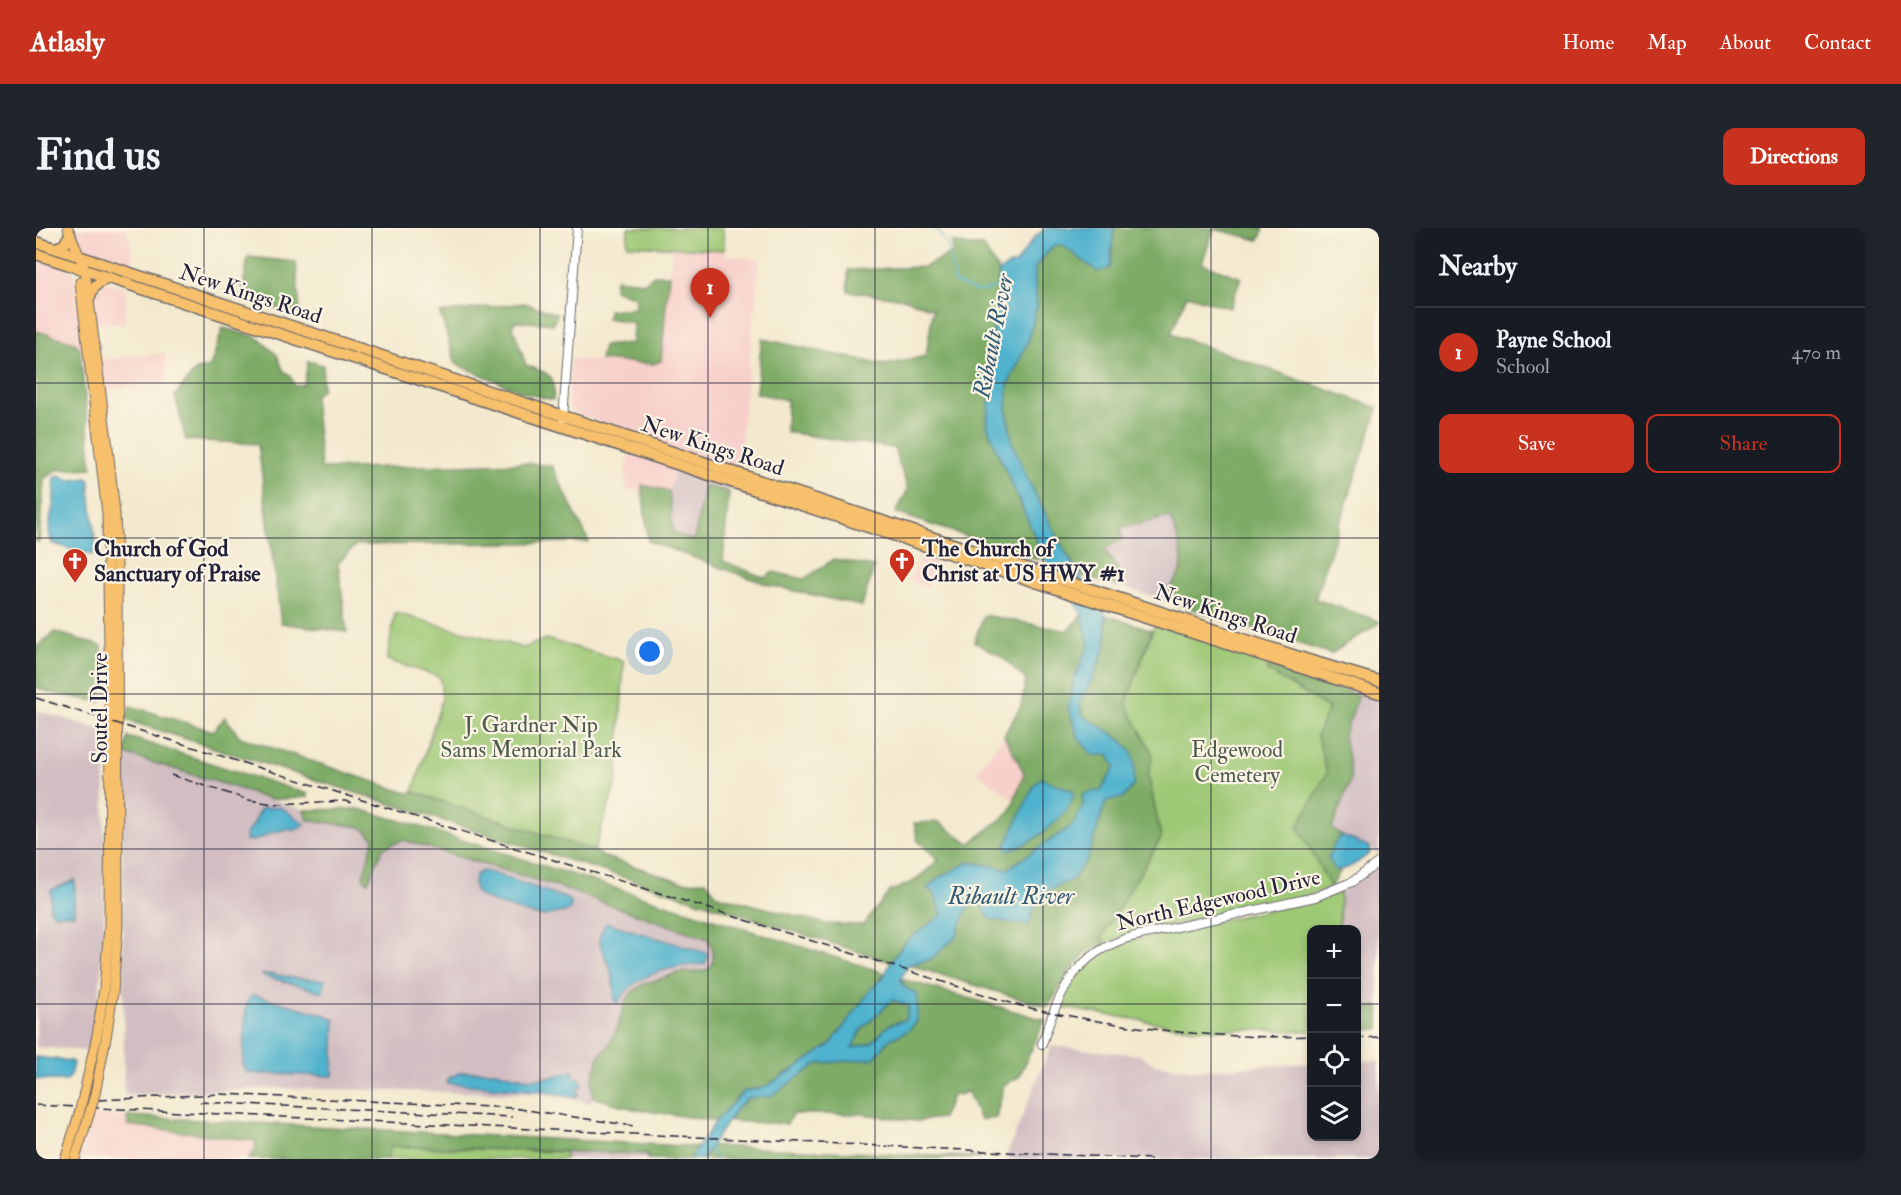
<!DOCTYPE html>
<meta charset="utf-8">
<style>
body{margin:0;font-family:"IM FELL Double Pica",serif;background:#20242c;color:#f1f3f6}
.controls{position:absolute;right:18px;bottom:18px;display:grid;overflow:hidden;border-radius:12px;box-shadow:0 3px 9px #0003}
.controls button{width:54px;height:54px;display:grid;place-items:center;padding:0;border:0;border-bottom:2px solid #363941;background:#171b24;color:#f1f3f6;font:30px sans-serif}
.you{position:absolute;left:614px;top:424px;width:21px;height:21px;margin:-15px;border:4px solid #fff;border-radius:50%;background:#1a73e8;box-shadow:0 0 0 9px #1a73e833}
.badge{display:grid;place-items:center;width:39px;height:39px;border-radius:50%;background:#c8321e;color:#fff;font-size:20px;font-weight:700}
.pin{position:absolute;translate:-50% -50px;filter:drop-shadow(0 2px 3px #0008)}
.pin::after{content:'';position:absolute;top:32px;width:21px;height:18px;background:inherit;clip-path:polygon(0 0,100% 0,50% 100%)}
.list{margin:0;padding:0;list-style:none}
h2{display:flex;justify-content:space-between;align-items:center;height:78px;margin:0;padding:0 24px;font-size:26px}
h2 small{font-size:20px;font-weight:400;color:#9ea1a6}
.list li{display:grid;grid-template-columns:39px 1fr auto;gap:18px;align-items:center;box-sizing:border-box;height:90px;padding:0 24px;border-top:2px solid #363941}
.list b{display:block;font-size:22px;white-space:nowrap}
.list p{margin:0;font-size:20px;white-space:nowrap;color:#9ea1a6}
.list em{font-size:20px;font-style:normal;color:#9ea1a6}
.actions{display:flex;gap:12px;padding:18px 24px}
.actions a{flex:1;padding:14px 0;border:2px solid #c8321e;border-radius:12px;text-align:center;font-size:21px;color:#c8321e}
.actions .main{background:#c8321e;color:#fff}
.icon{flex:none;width:33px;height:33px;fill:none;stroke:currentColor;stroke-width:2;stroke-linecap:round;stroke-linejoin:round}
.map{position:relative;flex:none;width:1343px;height:931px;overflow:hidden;border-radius:12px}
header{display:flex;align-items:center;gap:36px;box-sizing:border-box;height:84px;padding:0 30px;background:#c8321e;color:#fff}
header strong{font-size:28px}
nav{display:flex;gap:33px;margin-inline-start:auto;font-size:21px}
.intro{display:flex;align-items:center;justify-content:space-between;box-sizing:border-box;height:144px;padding:0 36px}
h1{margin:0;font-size:42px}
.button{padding:15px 27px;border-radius:12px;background:#c8321e;color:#fff;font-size:21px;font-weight:700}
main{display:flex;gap:36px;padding:0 36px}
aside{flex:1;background:#171b24;border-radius:12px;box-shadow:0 3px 9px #0003}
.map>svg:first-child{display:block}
.built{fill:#f7d0cb}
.industrial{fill:#d2bec2}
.green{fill:#9dc875;stroke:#607558;stroke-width:1.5}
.forest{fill:#7eac66;stroke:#506750;stroke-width:1.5}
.water{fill:#4fb2ce;stroke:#386a84;stroke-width:1.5;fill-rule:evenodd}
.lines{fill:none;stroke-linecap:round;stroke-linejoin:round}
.stream{stroke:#4fb2ce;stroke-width:1.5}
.minor-casing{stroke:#6b686e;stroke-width:10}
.major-casing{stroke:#6b686e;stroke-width:11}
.highway-casing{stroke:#6b686e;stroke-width:13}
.minor{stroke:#fff;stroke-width:8}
.major{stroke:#f7c06c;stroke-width:9}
.highway{stroke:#f7c06c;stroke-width:10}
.rail{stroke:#22223b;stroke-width:1.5;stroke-dasharray:9 4.5;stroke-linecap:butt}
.major-bridge-casing{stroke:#6b686e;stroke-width:11;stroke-linecap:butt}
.major-bridge{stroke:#f7c06c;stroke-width:9}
.grid{fill:none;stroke:#22223b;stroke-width:1.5;stroke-opacity:0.55}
.labels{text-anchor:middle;stroke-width:4.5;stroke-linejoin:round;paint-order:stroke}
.street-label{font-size:22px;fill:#22223b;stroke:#fcf5e5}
.poi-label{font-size:22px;font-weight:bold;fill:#22223b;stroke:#fcf5e5;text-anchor:start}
.park-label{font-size:22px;fill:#4d5c4f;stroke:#fcf5e5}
.water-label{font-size:24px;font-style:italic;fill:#345c76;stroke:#fcf5e5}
</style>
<header>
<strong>Atlasly</strong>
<nav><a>Home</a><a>Map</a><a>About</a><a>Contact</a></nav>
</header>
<div class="intro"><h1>Find us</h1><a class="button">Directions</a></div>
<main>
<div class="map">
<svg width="1343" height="931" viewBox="0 0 1343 931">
<rect width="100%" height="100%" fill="#fcf5e5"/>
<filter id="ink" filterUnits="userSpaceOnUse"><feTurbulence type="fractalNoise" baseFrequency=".0167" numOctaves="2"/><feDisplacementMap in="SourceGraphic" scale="12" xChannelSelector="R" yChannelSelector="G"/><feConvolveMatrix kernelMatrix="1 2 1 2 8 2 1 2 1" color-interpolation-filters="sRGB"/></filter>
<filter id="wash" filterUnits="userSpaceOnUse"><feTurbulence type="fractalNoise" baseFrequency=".008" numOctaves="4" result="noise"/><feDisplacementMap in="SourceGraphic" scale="24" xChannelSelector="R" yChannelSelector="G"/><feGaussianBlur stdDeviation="1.35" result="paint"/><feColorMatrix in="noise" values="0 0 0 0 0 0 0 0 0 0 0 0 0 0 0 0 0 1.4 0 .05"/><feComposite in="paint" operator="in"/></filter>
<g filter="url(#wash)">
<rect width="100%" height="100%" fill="#f3e9ce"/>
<path class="built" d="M 37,0 L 90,0 L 97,27 L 96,40 L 47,23 Z
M 636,19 L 688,22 L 689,27 L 724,31 L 702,242 L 571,199 L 536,183 L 532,175 L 535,131 L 617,136 L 625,133 Z
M 5,32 L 36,43 L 38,46 L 48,121 L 44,121 L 37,114 L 0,103 L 0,45 Z
M 69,54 L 90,60 L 89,95 L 59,95 L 57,68 Z
M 129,125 L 131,154 L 68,161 L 64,132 Z
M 593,225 L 641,241 L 633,263 L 607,257 L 607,263 L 590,262 L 589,247 Z
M 887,321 L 904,327 L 890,359 L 874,352 Z
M 968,507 L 988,545 L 978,572 L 941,544 Z
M 57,888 L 91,888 L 92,897 L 220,913 L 219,923 L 212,931 L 43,931 Z"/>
<path class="industrial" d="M 641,241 L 693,258 L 693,264 L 668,258 L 658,313 L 637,305 L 633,263 Z
M 1134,289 L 1148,330 L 1141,353 L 1132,361 L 1140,376 L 1082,358 L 1087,349 L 1068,321 L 1085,310 L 1084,300 Z
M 1323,465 L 1343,471 L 1343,628 L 1334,619 L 1306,608 L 1296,602 L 1315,550 L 1308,507 Z
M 0,482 L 69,503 L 68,699 L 64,756 L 54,823 L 0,819 Z
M 86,526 L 89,526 L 214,564 L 224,570 L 241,573 L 268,582 L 273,592 L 326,599 L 339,611 L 327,649 L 332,653 L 347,620 L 367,612 L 520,658 L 672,711 L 677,722 L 677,735 L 674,740 L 668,743 L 642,745 L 581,800 L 572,819 L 564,827 L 556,852 L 557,869 L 555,875 L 506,866 L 243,860 L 88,867 Z
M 1343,638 L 1343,778 L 1321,781 L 1320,702 L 1303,702 L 1304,664 L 1321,654 Z
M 1015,818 L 1104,827 L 1118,836 L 1159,842 L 1275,835 L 1276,908 L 1320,908 L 1321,833 L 1343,832 L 1343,931 L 969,931 Z
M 529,924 L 611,926 L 611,931 L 529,931 Z"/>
<path class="green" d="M 592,0 L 687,0 L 688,22 L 591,17 Z
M 359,385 L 488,420 L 510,411 L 588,433 L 581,552 L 558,623 L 377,564 L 406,471 L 404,449 L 351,432 Z
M 1119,396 L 1234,434 L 1231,443 L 1293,480 L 1281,507 L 1291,545 L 1263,599 L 1295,660 L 1271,668 L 1084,709 L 1069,715 L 1066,708 L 1125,610 L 1112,546 L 1116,526 L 1090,476 Z
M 1304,664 L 1303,701 L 1276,702 L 1275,803 L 1160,801 L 1022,779 L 1041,746 L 1070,721 L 1091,713 L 1274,673 Z
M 355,918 L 529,924 L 529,931 L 351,931 Z"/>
<path class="forest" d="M 1078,0 L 1228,0 L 1223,12 L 1178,1 L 1166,35 L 1205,50 L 1194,80 L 1151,67 L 1135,106 L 1342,180 L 1279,371 L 1343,393 L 1343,395 L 1295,426 L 1140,376 L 1132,361 C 1157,338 1143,317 1134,289 L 1084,300 L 1086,310 L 1068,322 L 1087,349 L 1082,358 L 1045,347 L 1029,324 L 991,250 L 976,214 L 971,184 L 972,157 L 993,111 L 1001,77 L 999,58 L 999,39 L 1017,18 L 1025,16 L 1074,40 Z
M 916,14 L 933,18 L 947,18 L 963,44 L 956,113 L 955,161 L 951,196 L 959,218 L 1009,331 L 999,331 L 860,285 L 872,261 L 858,220 L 750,204 L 751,172 L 720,165 L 726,111 L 849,137 L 890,128 L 897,81 L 870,71 L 812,63 L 812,42 L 888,39 L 917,25 Z
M 212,29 L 260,34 L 264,86 L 205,71 Z
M 618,47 L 633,47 L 625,133 L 617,136 L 564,132 L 567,118 L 596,115 L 597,95 L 571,90 L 572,82 L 599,80 L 600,69 L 578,62 L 579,51 L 609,54 Z
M 488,75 L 521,86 L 517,96 L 481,93 L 476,96 L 490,137 C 513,147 520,144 517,172 L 489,165 L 420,136 L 404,85 Z
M 187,100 L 221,109 L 241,127 L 247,142 L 254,148 L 259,158 L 268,156 L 272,133 L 287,137 L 286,161 L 278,168 L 285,241 L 489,235 L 516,238 L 553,314 L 320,317 L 302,335 L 311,404 L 245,395 L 222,216 L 150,212 L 139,168 L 159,143 L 174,139 Z
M 0,103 L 38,114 L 44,121 L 56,240 L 20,242 L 8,251 L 3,314 L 0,314 Z
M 606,257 L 633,263 L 637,305 L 658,313 L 668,258 L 693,264 L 687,333 L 729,350 L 737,344 L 768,351 L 798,331 L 838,339 L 826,378 L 733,357 L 612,313 Z
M 1046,386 L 1053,417 L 1038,452 L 1032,479 L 1073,525 L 1079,539 L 1065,562 L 1047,578 L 1036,598 L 971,641 L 933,634 L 898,665 L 906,687 L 869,714 L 855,734 L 90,492 L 94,478 L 177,503 L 189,489 L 204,509 L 371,565 L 377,564 L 558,623 L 566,628 L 647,654 L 670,653 L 681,667 L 790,696 L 827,697 L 854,663 L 877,654 L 903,632 L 882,613 L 878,595 L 903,594 L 933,616 L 974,584 L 988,545 L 968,507 L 985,478 L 990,452 L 965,428 L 938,414 L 948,387 L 1032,403 Z
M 1069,387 L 1116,402 L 1090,476 L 1117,526 L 1112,546 L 1125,610 L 1066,708 L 1069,715 L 1051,724 L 1033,744 L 1012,779 L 872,737 L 895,731 L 920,709 L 925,695 L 939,666 L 954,691 L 1000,676 L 1013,662 L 1037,651 L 1051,631 L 1070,573 L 1098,557 L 1097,528 L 1075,505 L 1047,488 L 1043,475 C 1058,449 1077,418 1069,387 Z
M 19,404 L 66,418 L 65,474 L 15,465 L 0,459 L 0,419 Z
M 1233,438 L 1323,467 L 1308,507 L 1315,550 L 1296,601 L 1306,608 L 1302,610 L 1296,633 L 1299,642 L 1305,642 L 1295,660 L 1262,599 L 1291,545 L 1281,507 L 1293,480 L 1231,443 Z
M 92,509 L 272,566 L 272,569 C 251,571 233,575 214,564 L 89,526 Z
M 322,581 L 369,594 L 849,745 L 794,817 L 758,841 L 727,860 L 708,863 L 680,893 L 598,881 L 557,869 L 556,852 L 564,827 L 572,819 L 581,800 L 590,772 L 597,763 L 608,756 L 642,745 L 668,743 L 674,740 L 677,735 L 677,722 L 672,711 L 520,658 L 367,612 L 347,620 L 332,654 L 327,649 L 338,610 L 325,599 L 272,592 L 268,582 Z
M 865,751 L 1009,792 L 983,849 L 968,857 L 960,890 L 944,892 L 932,864 L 916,868 L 906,890 L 880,893 L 828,886 L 757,886 L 751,896 L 693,893 L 701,880 L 712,870 L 735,868 L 781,836 L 838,830 L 854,811 L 873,802 L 881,793 Z
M 856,772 L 873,778 L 869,792 L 853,797 L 835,815 L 815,820 L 826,801 Z
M 1343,778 L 1343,801 L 1321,802 L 1321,781 Z
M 91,888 L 664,919 L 654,931 L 611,931 L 611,926 L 355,918 L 351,931 L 212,931 L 219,923 L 220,913 L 92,897 Z
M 676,918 L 946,930 L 666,931 Z"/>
<path class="water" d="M 1010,0 L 1078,0 L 1074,40 L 1062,44 L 1025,16 L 1017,18 L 999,39 L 999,58 L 1001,77 L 993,111 L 972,157 L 971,184 L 976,214 L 991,250 L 1029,324 L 1069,387 L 1070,417 L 1056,452 L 1043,475 L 1047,488 C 1063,498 1088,509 1097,527 C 1100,535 1098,548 1098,557 L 1087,570 L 1070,573 L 1051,631 L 1037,651 L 1013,662 L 1000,676 L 992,698 L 954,691 L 939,666 L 925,695 L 920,709 L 895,731 L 872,737 L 865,751 L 867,758 L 881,766 L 881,793 L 873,802 L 854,811 L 838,830 L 781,836 L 735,868 L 711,870 L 701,880 L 666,931 L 654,931 L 680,893 L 708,863 L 727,860 L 758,841 L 794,817 L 836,760 L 847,750 L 855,734 L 869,714 L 906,687 L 898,665 L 891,660 L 904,649 L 933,634 L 971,641 L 1036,598 L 1047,578 L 1047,566 L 1065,562 L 1079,539 L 1073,526 L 1058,528 L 1043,511 L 1032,479 L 1038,452 L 1053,417 L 1046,386 L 1009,331 L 959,218 L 951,196 L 955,161 L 956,113 L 963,44 L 973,37 L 979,36 L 999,9 ZM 856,772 L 873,778 L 869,792 L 853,797 L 835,815 L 816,820 L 826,801 Z
M 22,248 L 35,252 L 51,250 L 54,253 L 54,262 L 60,319 L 59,324 L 55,327 L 16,315 C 9,302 17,285 18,270 C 18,263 17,257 18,250 Z
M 1005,550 L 1038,563 C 1036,587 994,619 971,622 L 970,617 L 998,557 Z
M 244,579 L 269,596 L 256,603 L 255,600 L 230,606 L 230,608 L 217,613 L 210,612 L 210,605 L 217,598 L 221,587 L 226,580 Z
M 1306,608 L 1334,619 L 1334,625 C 1324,633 1312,643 1299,642 L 1292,629 L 1302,610 Z
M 445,643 L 453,644 L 529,670 L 535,674 L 534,682 C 532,683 510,688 507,688 C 497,688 444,672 440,664 C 437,660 438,651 440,646 L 443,646 Z
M 39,652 L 38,686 L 19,686 L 14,682 L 15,662 Z
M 571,695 L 671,725 L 672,728 L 669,736 C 637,738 599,744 582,775 L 579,774 C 578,763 578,750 574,740 C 568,723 556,712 571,695 Z
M 236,746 L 258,750 L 289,752 L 287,764 L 224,747 Z
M 218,767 L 290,787 L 299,792 L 297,848 L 211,845 L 207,836 L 210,780 L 213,770 Z
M 0,829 L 35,833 L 37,835 L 34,849 L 30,853 L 0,851 Z
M 460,843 C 493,854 505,853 537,843 L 539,850 L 544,850 L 546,858 L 541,860 L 543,866 L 540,869 L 507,863 L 411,855 L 411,851 L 425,844 Z"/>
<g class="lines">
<path class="stream" d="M 899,0 L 912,18 L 919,55 L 942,64 L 961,60
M 673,920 L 682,931"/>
</g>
</g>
<g filter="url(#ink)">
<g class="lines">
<g class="minor-casing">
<path id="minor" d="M 527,190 L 541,0
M 1006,816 C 1023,765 1038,725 1095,709 L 1279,669 L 1316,654 L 1343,634"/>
</g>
<g class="major-casing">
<path id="major" d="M 32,0 L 49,42 L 72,220 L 79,286 L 81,332 L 82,698 L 77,764 L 70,810 L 59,866
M 44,54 L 71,286 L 74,482 L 73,698 L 68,760 L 61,807 L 48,865
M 29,931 L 43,886
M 39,931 L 53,887"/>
</g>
<g class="highway-casing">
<path id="highway" d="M 0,14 L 846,293 L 1269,431 L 1343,453
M 19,20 L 28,17 L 34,6
M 0,26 L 1070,377 L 1343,465
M 52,73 C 57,60 59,54 74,50"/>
</g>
<use href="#minor" class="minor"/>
<use href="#major" class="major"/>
<use href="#highway" class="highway"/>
<path class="rail" d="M 0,470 L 981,777 C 1079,799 1176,812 1276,808
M 135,547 L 213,572 L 237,576 L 309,573 L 316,575
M 1320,810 L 1343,809
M 63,872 L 185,866 L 228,868 L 477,880 L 598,898
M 164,874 L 476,889
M 0,877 L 1115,931"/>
<g class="major-bridge-casing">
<path id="major-bridge" d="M 43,886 L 48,865
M 53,887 L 59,866"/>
</g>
<use href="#major-bridge" class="major-bridge"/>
</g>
</g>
<path class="grid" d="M 168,0 L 168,931M 336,0 L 336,931M 504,0 L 504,931M 672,0 L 672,931M 839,0 L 839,931M 1007,0 L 1007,931M 1175,0 L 1175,931M 0,155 L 1343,155M 0,310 L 1343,310M 0,466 L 1343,466M 0,621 L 1343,621M 0,776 L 1276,776M 1320,776 L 1343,776"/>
<defs>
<g id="church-pin" transform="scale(1.35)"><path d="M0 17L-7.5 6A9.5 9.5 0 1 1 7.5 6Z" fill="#c8321e" stroke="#fcf5e5"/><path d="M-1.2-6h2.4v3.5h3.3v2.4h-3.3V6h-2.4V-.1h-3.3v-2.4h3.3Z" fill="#fff"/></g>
</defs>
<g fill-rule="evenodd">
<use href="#church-pin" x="39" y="333"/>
<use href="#church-pin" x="866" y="333"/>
</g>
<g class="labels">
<g class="street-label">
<text transform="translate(215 65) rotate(18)" y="8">New Kings Road</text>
<text transform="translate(677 217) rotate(18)" y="8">New Kings Road</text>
<text transform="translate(1190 385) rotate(18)" y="8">New Kings Road</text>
<text transform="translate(63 480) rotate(-90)" y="8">Soutel Drive</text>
<text transform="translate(1182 671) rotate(-13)" y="8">North Edgewood Drive</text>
</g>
<g class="poi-label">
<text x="58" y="328">Church of God<tspan x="58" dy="25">Sanctuary of Praise</tspan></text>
<text x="886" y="328">The Church of<tspan x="886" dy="25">Christ at US HWY #1</tspan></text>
</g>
<g class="park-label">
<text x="495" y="504">J. Gardner Nip<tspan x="495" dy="25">Sams Memorial Park</tspan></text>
<text x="1201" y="529">Edgewood<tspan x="1201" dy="25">Cemetery</tspan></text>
</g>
<g class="water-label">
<text transform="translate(957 108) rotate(-79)" y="8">Ribault River</text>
<text x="975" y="676">Ribault River</text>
</g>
</g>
</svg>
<div class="controls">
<button>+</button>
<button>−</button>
<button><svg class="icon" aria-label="locate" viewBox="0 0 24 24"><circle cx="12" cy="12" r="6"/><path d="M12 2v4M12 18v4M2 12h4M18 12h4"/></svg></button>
<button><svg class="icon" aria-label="layers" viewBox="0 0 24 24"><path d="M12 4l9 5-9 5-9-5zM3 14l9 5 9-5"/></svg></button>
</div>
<div class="you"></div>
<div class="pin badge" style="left:674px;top:90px">1</div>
</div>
<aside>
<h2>Nearby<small></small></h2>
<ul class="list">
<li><span class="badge">1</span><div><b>Payne School</b><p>School</p></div><em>470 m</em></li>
</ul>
<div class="actions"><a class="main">Save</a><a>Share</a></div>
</aside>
</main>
